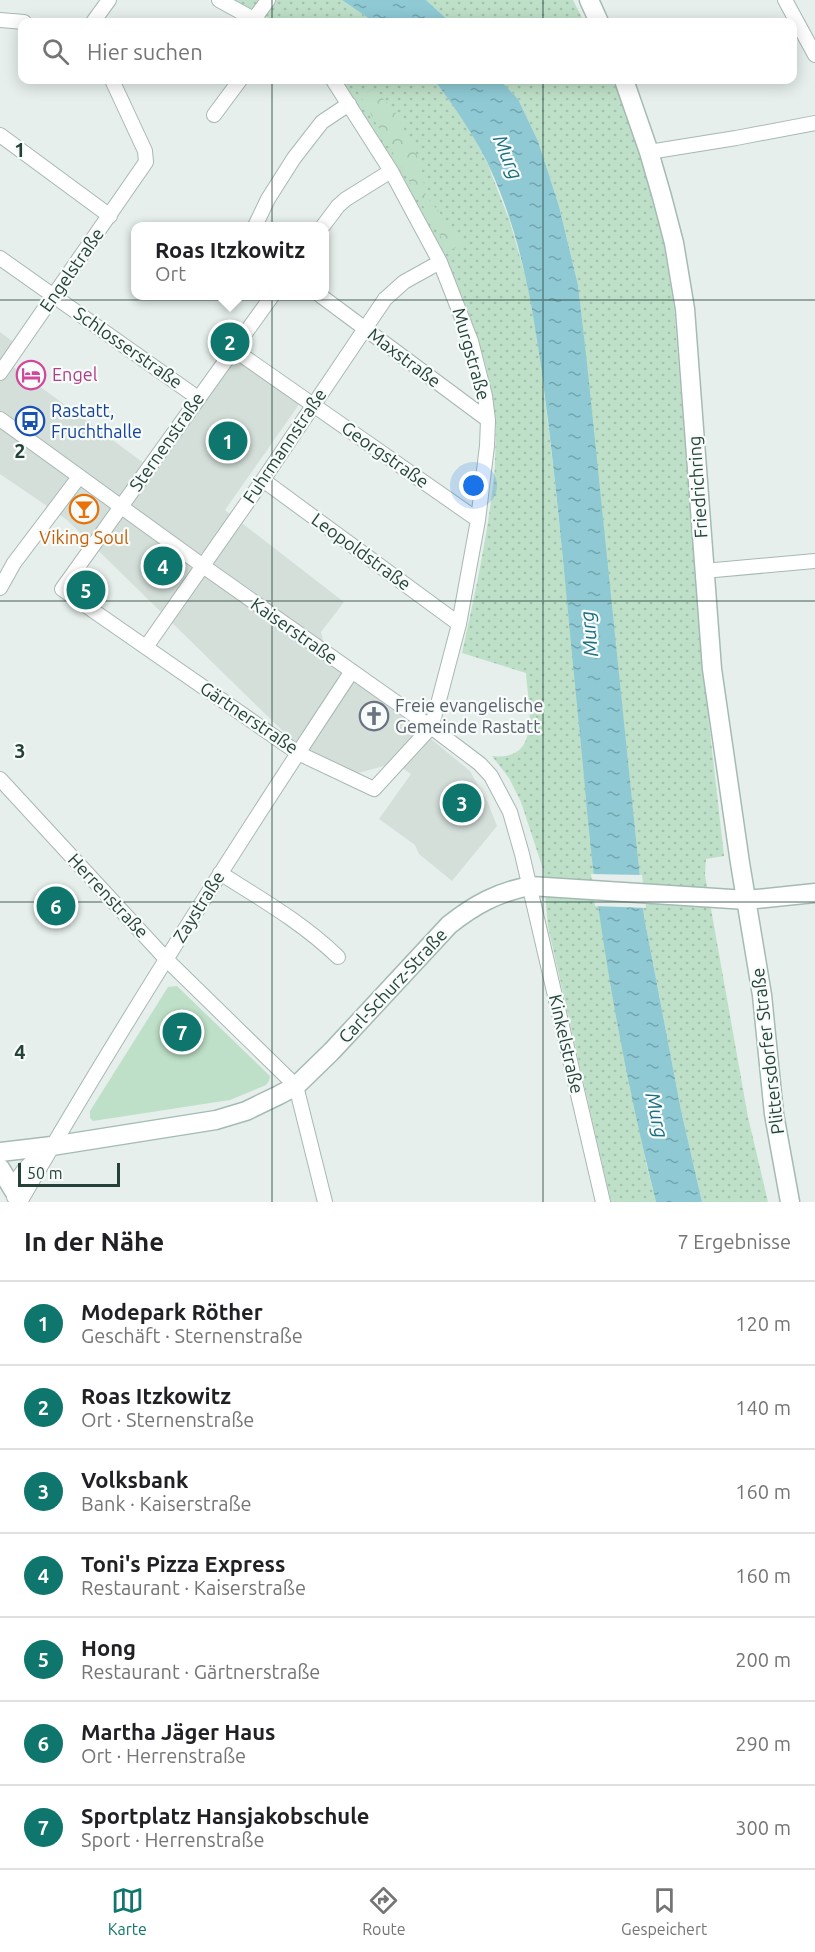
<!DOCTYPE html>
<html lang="de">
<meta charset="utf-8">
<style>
body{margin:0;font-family:Ubuntu,sans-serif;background:#f6f6f6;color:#202124}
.scale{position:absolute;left:18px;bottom:15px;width:102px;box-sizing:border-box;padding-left:6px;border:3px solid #24423a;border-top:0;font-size:16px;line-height:21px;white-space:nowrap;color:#24423a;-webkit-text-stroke:4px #f7fbf9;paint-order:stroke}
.you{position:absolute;left:474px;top:486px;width:21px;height:21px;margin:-15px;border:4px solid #fff;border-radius:50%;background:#1a73e8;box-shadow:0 0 0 9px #1a73e833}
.badge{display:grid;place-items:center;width:39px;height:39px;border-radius:50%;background:#0f766e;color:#fff;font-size:20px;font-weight:700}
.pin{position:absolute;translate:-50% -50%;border:3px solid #fff;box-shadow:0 2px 6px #0006}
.popup{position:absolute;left:131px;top:222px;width:198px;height:78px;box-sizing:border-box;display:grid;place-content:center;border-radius:12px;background:#fff;filter:drop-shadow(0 2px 4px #0005);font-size:20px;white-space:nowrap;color:#757577}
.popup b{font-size:22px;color:#202124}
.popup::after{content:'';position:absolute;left:50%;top:100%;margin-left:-12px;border:12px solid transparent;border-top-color:#fff}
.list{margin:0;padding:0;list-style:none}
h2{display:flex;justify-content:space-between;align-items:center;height:78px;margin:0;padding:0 24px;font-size:26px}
h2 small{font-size:20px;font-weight:400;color:#757577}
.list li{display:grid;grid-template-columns:39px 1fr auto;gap:18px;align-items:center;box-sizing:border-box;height:84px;padding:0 24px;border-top:2px solid #e0e0e0}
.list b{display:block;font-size:22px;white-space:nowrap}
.list p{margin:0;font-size:20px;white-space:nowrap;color:#757577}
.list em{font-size:20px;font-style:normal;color:#757577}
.icon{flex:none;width:33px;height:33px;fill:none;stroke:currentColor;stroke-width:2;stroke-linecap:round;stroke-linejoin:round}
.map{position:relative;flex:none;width:815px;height:1202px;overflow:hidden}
.search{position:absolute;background:#fff;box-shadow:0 3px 15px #0003;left:18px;right:18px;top:18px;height:66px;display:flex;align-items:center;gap:15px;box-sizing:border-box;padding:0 21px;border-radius:12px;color:#757577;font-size:22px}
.sheet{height:666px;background:#fff}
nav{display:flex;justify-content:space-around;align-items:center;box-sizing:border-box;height:84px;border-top:2px solid #e0e0e0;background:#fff;font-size:16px;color:#757577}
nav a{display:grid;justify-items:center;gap:3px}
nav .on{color:#0f766e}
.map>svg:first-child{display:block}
.built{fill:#d4dfda}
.grass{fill:url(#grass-dots)}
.park{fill:url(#park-crowns)}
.garden{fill:#bfe0c8}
.water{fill:url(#water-ripples)}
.pier{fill:#e6efeb}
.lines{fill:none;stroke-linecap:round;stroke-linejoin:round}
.street-casing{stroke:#a8b8b2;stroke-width:16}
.secondary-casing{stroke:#a4bbb3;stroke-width:21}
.street{stroke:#fff;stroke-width:14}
.secondary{stroke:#fff;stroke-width:18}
.grid{fill:none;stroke:#24423a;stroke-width:1.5;stroke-opacity:0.55}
.labels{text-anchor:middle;stroke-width:4.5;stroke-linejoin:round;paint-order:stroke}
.street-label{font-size:18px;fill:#24423a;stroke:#f7fbf9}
.hotel-label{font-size:18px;fill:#b23c85;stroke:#f7fbf9;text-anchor:start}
.transit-label{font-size:18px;fill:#164399;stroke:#f7fbf9;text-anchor:start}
.food-label{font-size:18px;fill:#c56008;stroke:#f7fbf9}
.worship-label{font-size:18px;fill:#5b616d;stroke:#f7fbf9;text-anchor:start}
.water-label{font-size:20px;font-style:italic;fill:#1c6f80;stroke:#f7fbf9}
.grid-label{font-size:20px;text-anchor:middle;font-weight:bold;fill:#24423a;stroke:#f7fbf9;stroke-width:4.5;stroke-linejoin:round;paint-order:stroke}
</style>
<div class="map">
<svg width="815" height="1202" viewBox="0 0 815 1202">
<defs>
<pattern id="grass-dots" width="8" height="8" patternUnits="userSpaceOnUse" patternTransform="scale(1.5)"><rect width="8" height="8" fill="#bfe0c8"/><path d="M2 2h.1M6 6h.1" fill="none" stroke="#a4c1ad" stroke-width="1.8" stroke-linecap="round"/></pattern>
<pattern id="park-crowns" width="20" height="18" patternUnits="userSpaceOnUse" patternTransform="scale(1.5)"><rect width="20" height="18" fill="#bfe0c8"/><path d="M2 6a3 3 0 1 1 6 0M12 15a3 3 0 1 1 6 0" fill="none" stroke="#a4c1ad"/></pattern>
<pattern id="water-ripples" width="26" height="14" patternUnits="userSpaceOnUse" patternTransform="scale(1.5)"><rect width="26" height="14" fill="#8ec9d4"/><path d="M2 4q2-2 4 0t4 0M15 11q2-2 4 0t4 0" fill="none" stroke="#74a5ad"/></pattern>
</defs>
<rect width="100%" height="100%" fill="#e6efeb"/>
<path class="built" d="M 0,332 L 19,346 L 8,363 L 156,472 L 236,357 L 300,403 L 225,510 L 344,602 L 321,632 L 328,662 L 425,734 L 470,771 L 488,803 L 497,826 L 452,881 L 419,854 L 415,845 L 379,819 L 411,774 L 395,763 L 358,773 L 308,753 L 297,745 L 66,519 L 0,474 Z"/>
<path class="grass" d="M 235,0 L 342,0 L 374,22 L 275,22 Z
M 426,0 L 573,0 L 584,22 L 450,22 Z
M 341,80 L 434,80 L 467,124 L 488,165 L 510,222 L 526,278 L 536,327 L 554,473 L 599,910 L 646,1163 L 656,1202 L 611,1202 L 548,927 L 543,869 L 521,802 L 509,778 L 492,756 C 543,762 528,705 526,673 L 462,653 C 473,603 484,553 491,501 C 492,488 495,474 495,461 C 496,436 496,408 490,384 C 466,273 400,175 341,80 Z
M 500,80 L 612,80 L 619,94 L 641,158 L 664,245 L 674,308 L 703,670 L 724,856 L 706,859 L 705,875 L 748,1117 L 768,1202 L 702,1202 L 681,1110 L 644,916 L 578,285 L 559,206 L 538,141 L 518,99 Z"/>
<path class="park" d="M 373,89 L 394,110 L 412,144 L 420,163 L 426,196 L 464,243 L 449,251 L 361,97 Z"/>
<path class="garden" d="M 177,986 L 270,1076 L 269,1081 L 266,1085 L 230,1100 L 93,1121 L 90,1118 L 90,1111 L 168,987 Z"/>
<path class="water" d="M 342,0 L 426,0 L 450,22 L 374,22 Z
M 434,80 L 500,80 L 518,99 L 538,141 L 559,206 L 578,285 L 587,363 L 644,916 L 681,1110 L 702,1202 L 656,1202 C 632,1106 613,1009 599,912 C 589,847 585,781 578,715 C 568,617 560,519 548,421 C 537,333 526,243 487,162 C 472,132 454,106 434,80 Z"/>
<path class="pier" d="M 591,874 L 642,875 L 646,908 L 595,906 Z"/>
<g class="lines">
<g class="street-casing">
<path id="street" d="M 219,0 L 259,22
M 785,0 L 815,55
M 254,19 L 268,0
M 0,20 L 24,22
M 93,22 L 109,0
M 214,115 L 240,80
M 0,135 L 110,216
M 649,152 L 736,138 L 815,123
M 255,226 L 268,199 L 294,158 L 322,122 L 349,104
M 323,226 L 338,206 L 346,199 L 391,171
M 0,258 L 198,398
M 272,296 L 62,589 L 298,753 L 374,789 L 431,727 L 438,704 L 459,624 L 478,520 L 487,446 L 488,420 L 485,396 L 471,341 L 440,262 L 391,171 L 333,80
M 321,296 L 488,420
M 233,349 L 478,520
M 0,373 L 146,162 L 145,151 L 112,80
M 0,419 L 203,566 L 431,727 L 480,764 L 491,776 L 510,812 L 522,854 L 603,1202
M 263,480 L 459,624
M 704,571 L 815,561
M 0,588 L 14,563 L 79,477
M 146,647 L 263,480 L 385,299 L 404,282 L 440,262
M 0,779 L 167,960 L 296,1086 L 325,1202
M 220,873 C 261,899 303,923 338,957
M 14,1197 C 12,1176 31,1162 46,1151
M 20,1202 C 124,1021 237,845 352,671"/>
</g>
<g class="secondary-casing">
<path id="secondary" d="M 589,0 L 599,22
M 624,80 L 649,152 L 662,197 L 674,243 L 685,309 L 712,669 L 740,863 L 762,995 L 774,1114 L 790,1202
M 0,1152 L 52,1146 L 216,1120 L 246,1111 L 279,1095 L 296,1086 L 332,1051 L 449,925 C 474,905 498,892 530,886 L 747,900 L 815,893
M 0,1168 L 14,1191"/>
</g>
<use href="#street" class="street"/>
<use href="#secondary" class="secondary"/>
</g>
<path class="grid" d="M 272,0 L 272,22M 543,0 L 543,22M 272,80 L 272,1202M 543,80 L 543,1202M 0,300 L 815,300M 0,601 L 815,601M 0,902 L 815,902"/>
<defs>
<g id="hotel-ring" transform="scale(1.5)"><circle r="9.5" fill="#f7fbf9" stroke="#d1479c" stroke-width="1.5"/><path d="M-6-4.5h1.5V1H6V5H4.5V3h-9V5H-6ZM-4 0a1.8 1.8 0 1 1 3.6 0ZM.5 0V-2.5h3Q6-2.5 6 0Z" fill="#d1479c"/></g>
<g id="bus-ring" transform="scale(1.5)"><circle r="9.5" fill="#f7fbf9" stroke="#1a4fb4" stroke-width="1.5"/><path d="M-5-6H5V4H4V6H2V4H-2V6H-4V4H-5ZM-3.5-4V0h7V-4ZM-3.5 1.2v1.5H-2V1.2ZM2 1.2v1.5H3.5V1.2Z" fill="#1a4fb4"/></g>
<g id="bar-ring" transform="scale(1.5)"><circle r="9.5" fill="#f7fbf9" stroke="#e8710a" stroke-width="1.5"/><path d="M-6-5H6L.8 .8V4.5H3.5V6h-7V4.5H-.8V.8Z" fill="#e8710a"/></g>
<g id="church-ring" transform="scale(1.5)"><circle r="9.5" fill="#f7fbf9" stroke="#6b7280" stroke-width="1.5"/><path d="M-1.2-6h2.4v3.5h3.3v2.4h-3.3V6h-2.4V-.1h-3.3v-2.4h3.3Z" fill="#6b7280"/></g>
</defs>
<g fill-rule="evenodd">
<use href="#hotel-ring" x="31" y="375"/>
<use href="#bus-ring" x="30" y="421"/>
<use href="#bar-ring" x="84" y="509"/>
<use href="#church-ring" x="374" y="716"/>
</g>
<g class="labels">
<g class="street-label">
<text transform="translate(72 270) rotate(-55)" y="6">Engelstraße</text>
<text transform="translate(128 348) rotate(35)" y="6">Schlosserstraße</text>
<text transform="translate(471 354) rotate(74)" y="6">Murgstraße</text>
<text transform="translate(404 358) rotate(37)" y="6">Maxstraße</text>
<text transform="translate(167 442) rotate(-55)" y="6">Sternenstraße</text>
<text transform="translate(285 446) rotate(-56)" y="6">Fuhrmannstraße</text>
<text transform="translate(385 455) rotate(35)" y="6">Georgstraße</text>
<text transform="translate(698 487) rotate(-94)" y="6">Friedrichring</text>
<text transform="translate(361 552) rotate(36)" y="6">Leopoldstraße</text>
<text transform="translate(294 631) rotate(35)" y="6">Kaiserstraße</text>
<text transform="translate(249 718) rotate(34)" y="6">Gärtnerstraße</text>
<text transform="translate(108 896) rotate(47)" y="6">Herrenstraße</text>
<text transform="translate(199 907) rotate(-58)" y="6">Zaystraße</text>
<text transform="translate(393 986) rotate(-47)" y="6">Carl-Schurz-Straße</text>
<text transform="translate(566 1044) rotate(77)" y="6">Kinkelstraße</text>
<text transform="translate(768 1051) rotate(-97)" y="6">Plittersdorfer Straße</text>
</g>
<g class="hotel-label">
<text x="52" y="381">Engel</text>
</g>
<g class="transit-label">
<text x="51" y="417">Rastatt,<tspan x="51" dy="21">Fruchthalle</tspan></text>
</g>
<g class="food-label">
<text x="84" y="544">Viking Soul</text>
</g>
<g class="worship-label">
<text x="395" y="712">Freie evangelische<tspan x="395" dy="21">Gemeinde Rastatt</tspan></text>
</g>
<g class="water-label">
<text transform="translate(508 157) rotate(67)" y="7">Murg</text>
<text transform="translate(589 634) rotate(-96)" y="7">Murg</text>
<text transform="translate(657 1115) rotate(78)" y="7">Murg</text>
</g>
</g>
<g class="grid-label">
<text x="20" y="157">1</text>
<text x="20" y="458">2</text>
<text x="20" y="758">3</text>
<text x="20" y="1059">4</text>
</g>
</svg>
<div class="scale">50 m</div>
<div class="you"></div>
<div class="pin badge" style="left:228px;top:441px">1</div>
<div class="pin badge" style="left:230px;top:342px">2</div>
<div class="popup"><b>Roas Itzkowitz</b>Ort</div>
<div class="pin badge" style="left:462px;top:803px">3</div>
<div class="pin badge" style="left:163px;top:566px">4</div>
<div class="pin badge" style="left:86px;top:590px">5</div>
<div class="pin badge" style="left:56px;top:906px">6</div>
<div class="pin badge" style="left:182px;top:1032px">7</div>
<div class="search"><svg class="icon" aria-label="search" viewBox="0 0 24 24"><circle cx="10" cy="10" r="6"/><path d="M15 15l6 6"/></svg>Hier suchen</div>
</div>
<section class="sheet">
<h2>In der Nähe<small>7 Ergebnisse</small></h2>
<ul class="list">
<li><span class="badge">1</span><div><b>Modepark Röther</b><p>Geschäft · Sternenstraße</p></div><em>120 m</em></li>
<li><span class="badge">2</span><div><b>Roas Itzkowitz</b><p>Ort · Sternenstraße</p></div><em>140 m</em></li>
<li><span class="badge">3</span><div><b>Volksbank</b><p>Bank · Kaiserstraße</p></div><em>160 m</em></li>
<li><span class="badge">4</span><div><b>Toni's Pizza Express</b><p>Restaurant · Kaiserstraße</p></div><em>160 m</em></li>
<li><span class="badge">5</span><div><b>Hong</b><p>Restaurant · Gärtnerstraße</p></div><em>200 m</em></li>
<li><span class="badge">6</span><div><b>Martha Jäger Haus</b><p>Ort · Herrenstraße</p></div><em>290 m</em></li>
<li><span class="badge">7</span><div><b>Sportplatz Hansjakobschule</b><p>Sport · Herrenstraße</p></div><em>300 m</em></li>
</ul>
</section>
<nav>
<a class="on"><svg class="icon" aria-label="map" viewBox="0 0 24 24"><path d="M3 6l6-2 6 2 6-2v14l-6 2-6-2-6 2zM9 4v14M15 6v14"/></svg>Karte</a>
<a><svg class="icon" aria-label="directions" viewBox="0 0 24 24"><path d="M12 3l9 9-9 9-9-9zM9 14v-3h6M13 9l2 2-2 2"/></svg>Route</a>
<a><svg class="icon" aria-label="saved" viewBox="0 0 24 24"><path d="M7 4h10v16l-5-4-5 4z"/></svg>Gespeichert</a>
</nav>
